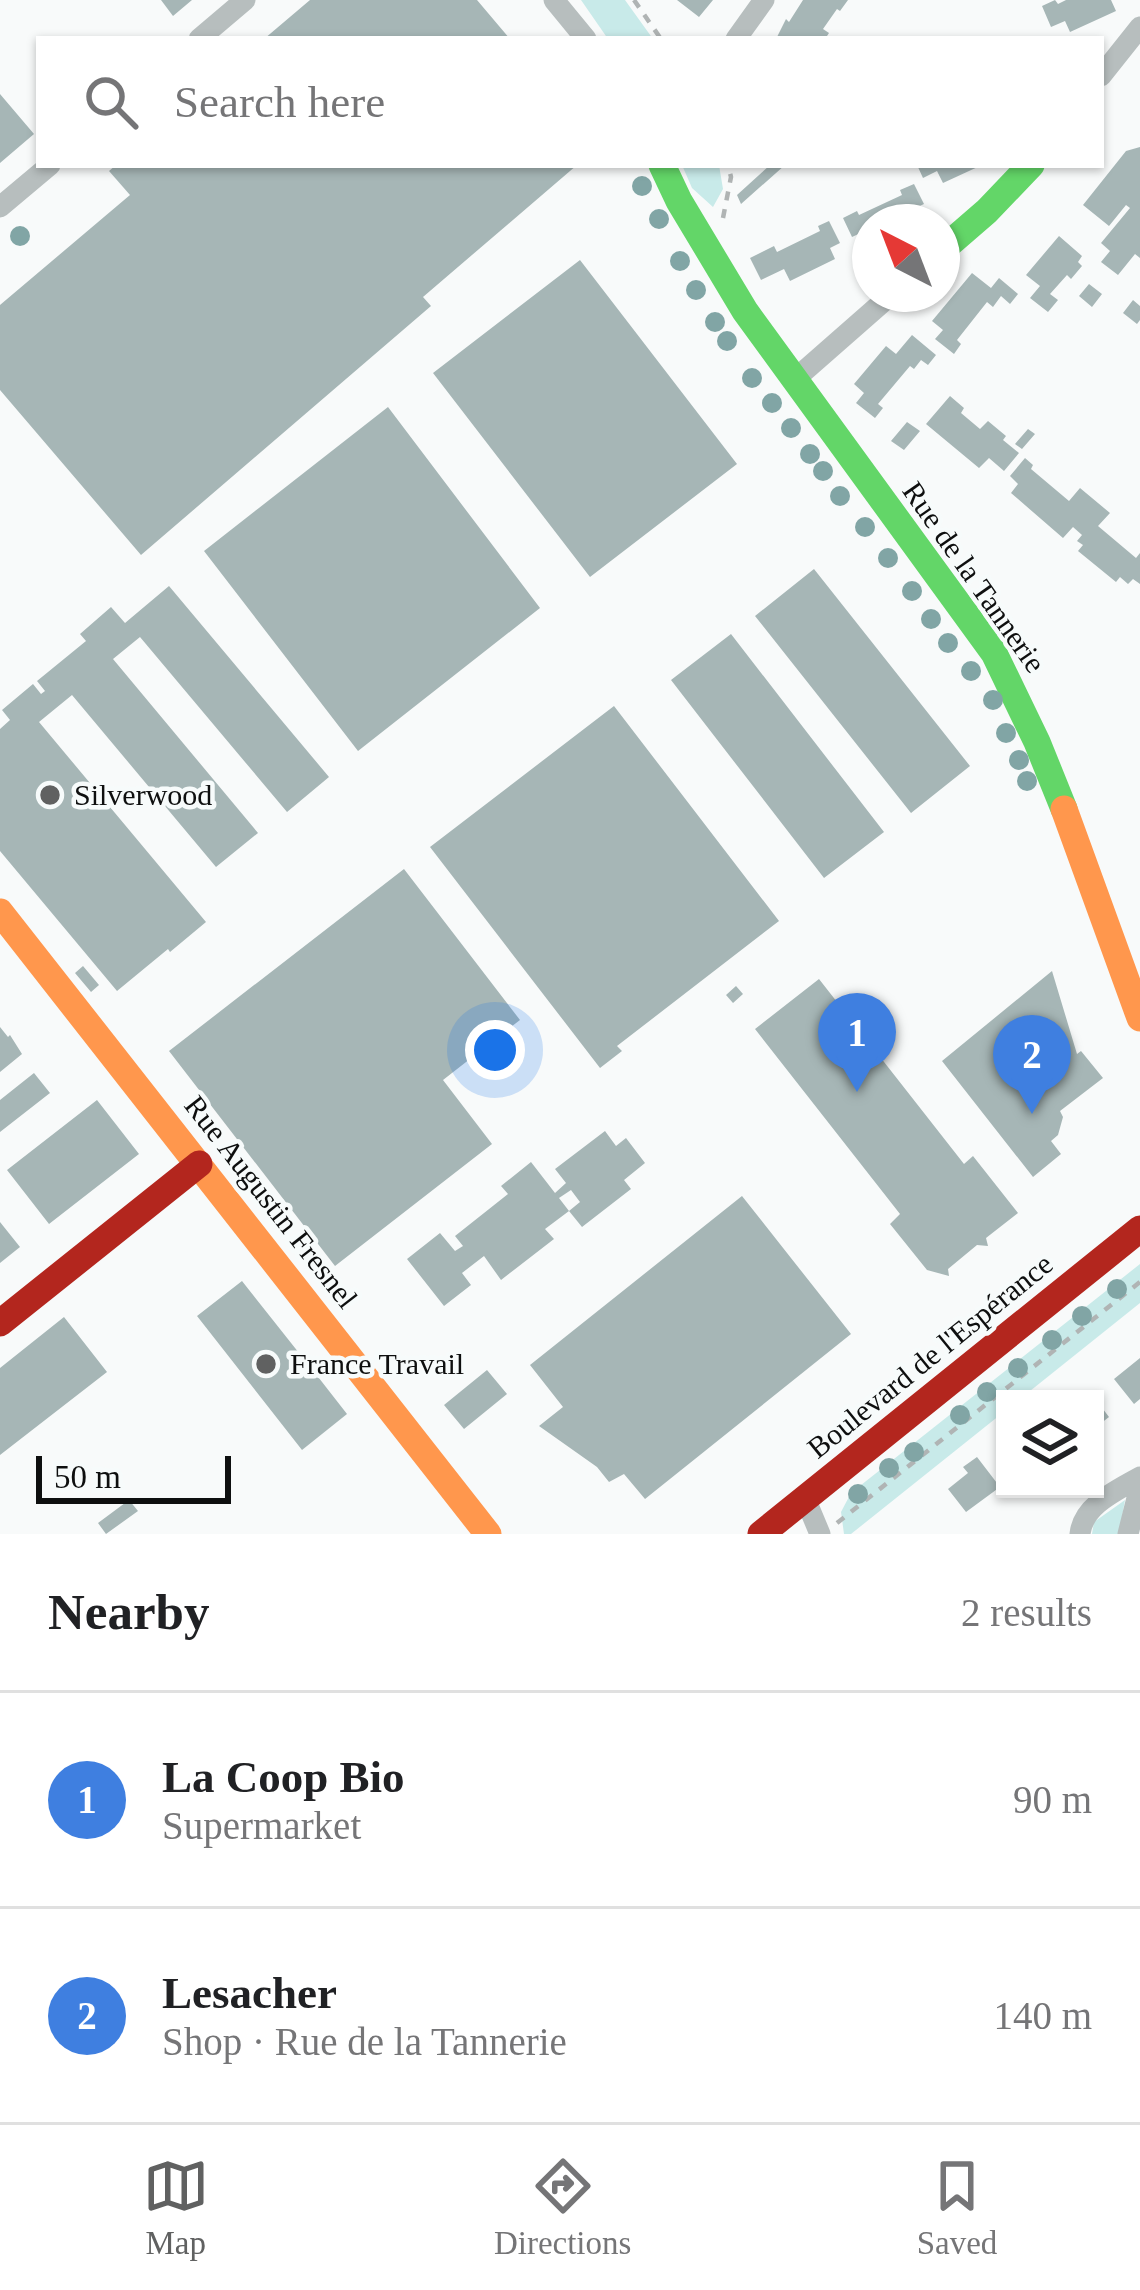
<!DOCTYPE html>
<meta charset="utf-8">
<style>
body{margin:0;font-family:Georgia,serif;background:#f6f6f6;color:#202124}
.controls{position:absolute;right:36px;bottom:36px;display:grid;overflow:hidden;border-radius:0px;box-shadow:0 3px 9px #0004}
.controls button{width:108px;height:108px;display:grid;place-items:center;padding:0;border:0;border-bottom:3px solid #e0e0e0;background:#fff;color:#202124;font:60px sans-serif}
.compass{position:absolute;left:852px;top:204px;width:108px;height:108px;border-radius:50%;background:#fff;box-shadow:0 3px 9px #0004;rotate:318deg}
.scale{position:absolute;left:36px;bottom:30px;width:195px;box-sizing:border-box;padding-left:12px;border:6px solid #0e0f0f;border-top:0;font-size:33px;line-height:42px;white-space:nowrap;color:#0e0f0f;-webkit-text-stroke:9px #f7fbfb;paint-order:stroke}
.you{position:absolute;left:495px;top:1050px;width:42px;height:42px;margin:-30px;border:9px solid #fff;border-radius:50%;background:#1a73e8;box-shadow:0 0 0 18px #1a73e833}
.badge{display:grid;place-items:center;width:78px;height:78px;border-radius:50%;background:#606161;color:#fff;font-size:39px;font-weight:700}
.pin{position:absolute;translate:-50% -99px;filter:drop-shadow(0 3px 6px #0008)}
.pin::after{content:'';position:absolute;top:63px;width:42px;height:36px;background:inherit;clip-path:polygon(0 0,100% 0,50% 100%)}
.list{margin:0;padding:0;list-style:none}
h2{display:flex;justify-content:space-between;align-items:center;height:156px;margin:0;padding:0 48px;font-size:51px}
h2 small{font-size:39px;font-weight:400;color:#757577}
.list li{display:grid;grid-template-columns:78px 1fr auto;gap:36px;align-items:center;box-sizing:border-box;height:216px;padding:0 48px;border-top:3px solid #e0e0e0}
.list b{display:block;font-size:45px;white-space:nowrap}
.list p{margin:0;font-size:39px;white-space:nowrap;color:#757577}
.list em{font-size:39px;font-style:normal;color:#757577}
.icon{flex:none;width:66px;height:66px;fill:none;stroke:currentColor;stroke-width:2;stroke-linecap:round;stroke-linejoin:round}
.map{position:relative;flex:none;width:1140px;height:1534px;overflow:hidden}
.search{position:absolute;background:#fff;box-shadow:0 3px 9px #0004;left:36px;right:36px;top:36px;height:132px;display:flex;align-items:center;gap:30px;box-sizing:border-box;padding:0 42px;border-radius:0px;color:#757577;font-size:45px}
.sheet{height:588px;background:#fff}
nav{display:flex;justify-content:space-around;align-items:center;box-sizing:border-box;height:168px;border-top:3px solid #e0e0e0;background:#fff;font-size:33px;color:#757577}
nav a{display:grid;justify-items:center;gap:6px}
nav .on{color:#606161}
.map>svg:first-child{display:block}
.green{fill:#c8eae9}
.building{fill:#a6b6b6}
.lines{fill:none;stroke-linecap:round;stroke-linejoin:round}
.path{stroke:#b0b4b4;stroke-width:4.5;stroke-dasharray:9 9;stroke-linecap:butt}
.street{stroke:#b7bebe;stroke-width:21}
.fast{stroke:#63d668;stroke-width:27}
.slow{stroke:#ff974d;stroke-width:27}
.jam{stroke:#b3261e;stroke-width:27}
.tree{fill:#81a5a5}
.poi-dot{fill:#606161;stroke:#f7fbfb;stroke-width:4.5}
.labels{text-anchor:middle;stroke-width:9;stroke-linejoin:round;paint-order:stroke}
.street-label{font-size:30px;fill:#0e0f0f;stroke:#f7fbfb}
.poi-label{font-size:30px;fill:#0e0f0f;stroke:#f7fbfb;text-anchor:start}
</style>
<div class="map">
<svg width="1140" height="1534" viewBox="0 0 1140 1534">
<rect width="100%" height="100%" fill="#f8fafa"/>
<path class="green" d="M 581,0 L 625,0 L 653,39 L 608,39 Z
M 682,165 L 719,165 L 723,189 L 713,207 L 692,188 Z
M 1140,1264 L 1140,1303 L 1020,1399 L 1005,1399 L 1005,1411 L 851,1534 L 844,1534 L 841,1512 L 851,1493 Z
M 1125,1500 L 1119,1534 L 1092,1534 L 1094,1522 Z"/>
<path class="building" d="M 161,0 L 192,0 L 173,16 Z
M 310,0 L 477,0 L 510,39 L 264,39 Z
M 677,0 L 713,0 L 699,17 Z
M 803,0 L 848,0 L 840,11 L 837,9 L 823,29 L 829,33 L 825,39 L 776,39 L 786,19 L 789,22 Z
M 1055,0 L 1058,4 L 1066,0 L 1111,0 L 1116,11 L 1070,32 L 1065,21 L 1051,27 L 1042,6 Z
M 0,94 L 34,134 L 0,163 Z
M 1140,147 L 1140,258 L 1135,254 L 1118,275 L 1101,262 L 1110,251 L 1101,243 L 1130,208 L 1126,205 L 1109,226 L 1083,205 L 1126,151 Z
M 116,165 L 577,165 L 423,297 L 431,306 L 141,555 L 0,390 L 0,305 L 130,195 L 109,171 Z
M 770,165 L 785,165 L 741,204 L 737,195 Z
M 917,165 L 982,165 L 943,183 L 937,171 L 923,178 Z
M 914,184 L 924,204 L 911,210 L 917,222 L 870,222 L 870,242 L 865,231 L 852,237 L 843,218 L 857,211 L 859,215 L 902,195 L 900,190 Z
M 829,221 L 840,243 L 830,248 L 835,259 L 790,281 L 784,269 L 761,280 L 750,258 L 774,246 L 777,252 L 820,231 L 818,226 Z
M 1059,236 L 1082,256 L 1078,262 L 1082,266 L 1071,279 L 1067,275 L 1050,294 L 1058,300 L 1048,312 L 1030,298 L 1040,286 L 1026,275 Z
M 580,260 L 737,464 L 590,577 L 433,373 Z
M 972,273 L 991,288 L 999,278 L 1018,294 L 1010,304 L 1001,296 L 993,307 L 987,302 L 957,340 L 961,344 L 954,354 L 935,339 L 943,330 L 932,321 Z
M 1089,284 L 1102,294 L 1092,307 L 1079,296 Z
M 1133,300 L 1140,306 L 1140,320 L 1137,324 L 1123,313 Z
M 912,335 L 936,355 L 928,365 L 921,360 L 914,369 L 910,366 L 878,404 L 883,408 L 875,418 L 856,403 L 864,393 L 854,384 L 886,346 L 896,354 Z
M 950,396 L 964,408 L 961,413 L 980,429 L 988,421 L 1006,436 L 1003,440 L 1019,453 L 1004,471 L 989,458 L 979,468 L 926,424 Z
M 388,407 L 540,608 L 358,751 L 204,551 Z
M 907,422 L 920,431 L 904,450 L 891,441 Z
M 1028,429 L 1035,434 L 1022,449 L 1015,444 Z
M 1025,458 L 1033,465 L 1031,469 L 1069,501 L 1080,488 L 1110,513 L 1098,526 L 1136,558 L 1140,553 L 1140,584 L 1133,579 L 1128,584 L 1120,577 L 1116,582 L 1078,551 L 1083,545 L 1077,541 L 1082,535 L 1073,527 L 1063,538 L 1011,493 L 1018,484 L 1010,476 Z
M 814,569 L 970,766 L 911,813 L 755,616 Z
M 169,586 L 329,777 L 287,812 L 140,637 L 113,659 L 258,833 L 216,867 L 72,695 L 39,722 L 206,922 L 170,952 L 168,949 L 117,991 L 0,851 L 0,729 L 10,720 L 2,710 L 33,684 L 41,694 L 45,691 L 37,681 L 86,641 L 80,634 L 111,607 L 125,623 Z
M 731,634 L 884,832 L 824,878 L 671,680 Z
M 614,706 L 779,921 L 617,1046 L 622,1051 L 600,1068 L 430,847 Z
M 404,869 L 520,1020 L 443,1080 L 492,1144 L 335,1266 L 169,1051 Z
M 83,966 L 99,985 L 91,992 L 75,973 Z
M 1052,971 L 1077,1054 L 1081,1051 L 1103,1078 L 1060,1111 L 1063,1117 L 1058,1135 L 1051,1141 L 1061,1154 L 1033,1177 L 942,1061 Z
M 819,979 L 964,1164 L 973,1156 L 1018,1213 L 986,1238 L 988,1246 L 977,1245 L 948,1269 L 949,1276 L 927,1270 L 890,1224 L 900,1214 L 755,1029 Z
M 736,986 L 743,994 L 733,1003 L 726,995 Z
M 0,1027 L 8,1037 L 10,1035 L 22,1054 L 0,1072 Z
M 34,1073 L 50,1093 L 0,1132 L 0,1100 Z
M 97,1100 L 139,1154 L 49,1224 L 7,1170 Z
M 605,1131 L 616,1146 L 626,1138 L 645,1163 L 624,1180 L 631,1189 L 582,1227 L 569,1211 L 580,1202 L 571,1190 L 559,1198 L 569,1211 L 545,1229 L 554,1239 L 501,1280 L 484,1256 L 462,1273 L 471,1285 L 444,1306 L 407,1259 L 440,1233 L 455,1251 L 463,1246 L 455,1236 L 508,1194 L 501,1186 L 531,1162 L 555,1193 L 566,1183 L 555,1169 Z
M 742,1196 L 851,1334 L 645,1499 L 624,1474 L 609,1482 L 597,1467 L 539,1426 L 563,1407 L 530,1365 Z
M 0,1222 L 20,1247 L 0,1263 Z
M 242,1281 L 299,1353 L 292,1358 L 301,1370 L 308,1364 L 347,1414 L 302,1450 L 197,1316 Z
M 64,1317 L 107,1372 L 0,1455 L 0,1368 Z
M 1140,1358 L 1140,1399 L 1134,1404 L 1114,1379 Z
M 487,1370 L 507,1394 L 464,1429 L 444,1405 Z
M 1090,1392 L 1109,1417 L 1095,1428 L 1095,1399 L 1081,1399 Z
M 977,1457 L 1000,1487 L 966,1512 L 948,1489 L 968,1473 L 963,1467 Z
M 129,1500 L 138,1511 L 106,1534 L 98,1523 Z"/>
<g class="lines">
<path class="path" d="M 634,0 L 661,39
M 723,218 L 731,177 L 728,165
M 837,1523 L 1140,1282"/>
<path class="street" d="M 554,0 L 586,39
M 199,39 L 245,0
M 736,39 L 764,0
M 1101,76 L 1140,27
M 0,207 L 50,165
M 794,380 L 892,294
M 805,1498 L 820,1534
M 1080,1534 C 1083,1505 1116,1491 1140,1477
M 1128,1534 L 1140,1486"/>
<path class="fast" d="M 662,165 L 679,201 L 745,311 L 994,653 L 1037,742 L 1064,809
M 942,250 L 987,211 L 1031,165"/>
<path class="slow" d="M 1064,809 L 1140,1018
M 0,912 L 488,1534"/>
<path class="jam" d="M 0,1323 L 199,1164
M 761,1534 L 1140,1229"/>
</g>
<g class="tree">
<circle cx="642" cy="186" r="10"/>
<circle cx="659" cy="219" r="10"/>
<circle cx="20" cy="236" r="10"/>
<circle cx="680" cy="261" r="10"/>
<circle cx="696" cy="290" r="10"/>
<circle cx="715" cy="322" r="10"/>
<circle cx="727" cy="341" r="10"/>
<circle cx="752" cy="378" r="10"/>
<circle cx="772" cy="403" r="10"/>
<circle cx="791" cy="428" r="10"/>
<circle cx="810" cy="454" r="10"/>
<circle cx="823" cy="471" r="10"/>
<circle cx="840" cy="496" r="10"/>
<circle cx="865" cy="527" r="10"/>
<circle cx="888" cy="558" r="10"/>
<circle cx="912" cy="591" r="10"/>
<circle cx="931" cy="619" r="10"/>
<circle cx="948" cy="643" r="10"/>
<circle cx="971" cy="671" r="10"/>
<circle cx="993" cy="700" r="10"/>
<circle cx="1006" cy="733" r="10"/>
<circle cx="1019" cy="760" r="10"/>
<circle cx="1027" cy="781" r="10"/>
<circle cx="1117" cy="1289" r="10"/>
<circle cx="1082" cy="1316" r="10"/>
<circle cx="1052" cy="1340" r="10"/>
<circle cx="1018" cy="1368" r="10"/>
<circle cx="987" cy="1392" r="10"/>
<circle cx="960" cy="1415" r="10"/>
<circle cx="914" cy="1452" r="10"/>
<circle cx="889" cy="1468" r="10"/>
<circle cx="858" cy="1494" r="10"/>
</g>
<g class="poi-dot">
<circle cx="50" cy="795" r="12"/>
<circle cx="266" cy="1364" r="12"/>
</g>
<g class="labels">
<g class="street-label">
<text transform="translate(974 577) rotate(55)" y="10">Rue de la Tannerie</text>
<text transform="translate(271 1202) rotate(52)" y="10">Rue Augustin Fresnel</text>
<text transform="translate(930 1356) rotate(-39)" y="10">Boulevard de l'Espérance</text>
</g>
<g class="poi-label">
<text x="74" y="805">Silverwood</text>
<text x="290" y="1374">France Travail</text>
</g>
</g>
</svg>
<div class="controls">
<button><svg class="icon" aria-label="layers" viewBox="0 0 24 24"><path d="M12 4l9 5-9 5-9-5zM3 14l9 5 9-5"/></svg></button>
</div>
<svg class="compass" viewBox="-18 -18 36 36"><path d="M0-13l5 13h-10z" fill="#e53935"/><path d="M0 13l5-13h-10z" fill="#757577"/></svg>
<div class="scale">50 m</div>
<div class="you"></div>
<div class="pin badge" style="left:857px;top:1092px;background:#3f7fe0">1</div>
<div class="pin badge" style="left:1032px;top:1114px;background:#3f7fe0">2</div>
<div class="search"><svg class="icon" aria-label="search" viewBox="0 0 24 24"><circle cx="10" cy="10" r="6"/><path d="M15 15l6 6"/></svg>Search here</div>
</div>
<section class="sheet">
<h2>Nearby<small>2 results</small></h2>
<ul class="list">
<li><span class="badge" style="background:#3f7fe0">1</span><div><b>La Coop Bio</b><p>Supermarket</p></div><em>90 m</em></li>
<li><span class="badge" style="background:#3f7fe0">2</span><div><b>Lesacher</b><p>Shop · Rue de la Tannerie</p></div><em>140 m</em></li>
</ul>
</section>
<nav>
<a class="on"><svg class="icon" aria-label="map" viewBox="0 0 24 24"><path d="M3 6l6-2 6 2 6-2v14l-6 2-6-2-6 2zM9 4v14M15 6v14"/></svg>Map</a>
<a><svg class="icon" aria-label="directions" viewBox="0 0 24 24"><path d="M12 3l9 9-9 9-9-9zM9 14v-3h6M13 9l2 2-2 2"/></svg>Directions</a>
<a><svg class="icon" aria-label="saved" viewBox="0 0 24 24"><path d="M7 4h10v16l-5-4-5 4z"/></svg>Saved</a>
</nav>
